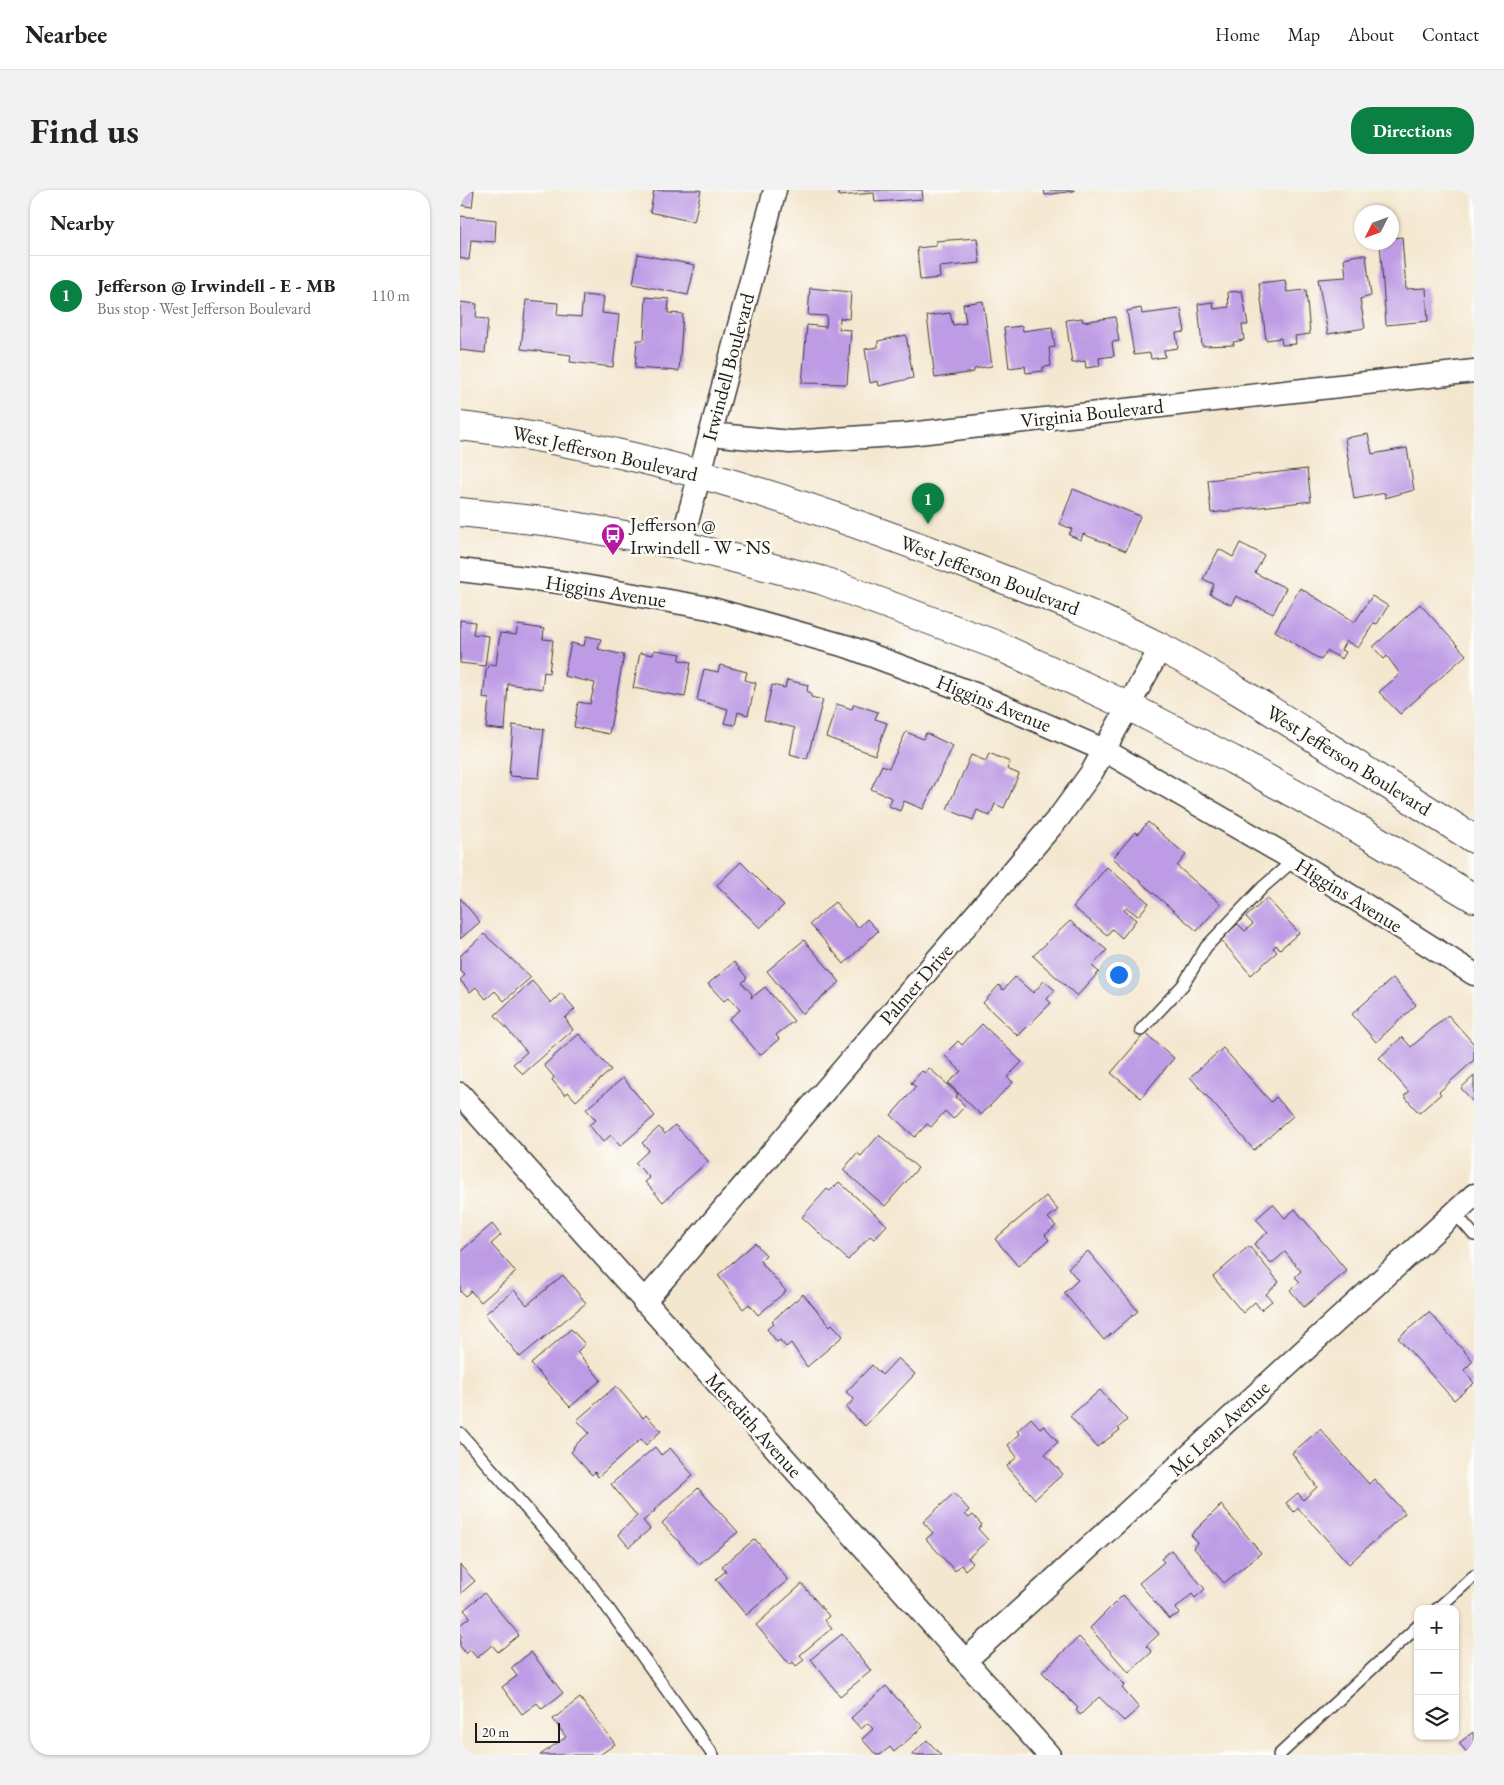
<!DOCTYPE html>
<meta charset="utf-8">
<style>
body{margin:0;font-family:"EB Garamond",serif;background:#f2f2f2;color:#222}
.controls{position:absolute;right:15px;bottom:15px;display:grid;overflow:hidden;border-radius:10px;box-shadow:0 1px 4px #0004}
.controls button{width:45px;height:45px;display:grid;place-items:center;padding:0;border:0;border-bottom:1px solid #e0e0e0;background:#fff;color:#222;font:25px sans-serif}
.compass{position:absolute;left:894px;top:15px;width:45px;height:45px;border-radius:50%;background:#fff;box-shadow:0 1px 4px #0004;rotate:228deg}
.scale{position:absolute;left:15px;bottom:12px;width:85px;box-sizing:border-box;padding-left:5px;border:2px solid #1c1c1c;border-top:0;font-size:14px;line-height:18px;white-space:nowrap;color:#1c1c1c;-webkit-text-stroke:4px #fdfcf7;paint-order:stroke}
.you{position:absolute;left:658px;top:784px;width:18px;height:18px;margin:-12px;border:4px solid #fff;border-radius:50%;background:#1a73e8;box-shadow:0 0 0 8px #1a73e833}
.badge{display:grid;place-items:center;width:32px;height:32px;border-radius:50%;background:#0b8043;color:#fff;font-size:16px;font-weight:700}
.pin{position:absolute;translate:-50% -41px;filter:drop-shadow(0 1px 2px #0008)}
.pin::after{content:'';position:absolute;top:26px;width:18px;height:15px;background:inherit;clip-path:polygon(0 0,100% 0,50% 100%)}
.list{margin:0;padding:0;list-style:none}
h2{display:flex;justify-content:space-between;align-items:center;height:65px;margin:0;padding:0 20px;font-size:21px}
h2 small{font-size:16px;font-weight:400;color:#767676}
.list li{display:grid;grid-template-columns:32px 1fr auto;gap:15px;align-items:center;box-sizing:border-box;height:80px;padding:0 20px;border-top:1px solid #e0e0e0}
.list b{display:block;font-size:19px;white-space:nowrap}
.list p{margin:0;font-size:16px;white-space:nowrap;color:#767676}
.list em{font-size:16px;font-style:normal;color:#767676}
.icon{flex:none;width:28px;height:28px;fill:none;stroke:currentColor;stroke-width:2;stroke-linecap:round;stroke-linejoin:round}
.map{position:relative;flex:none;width:1014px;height:1565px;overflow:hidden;border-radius:20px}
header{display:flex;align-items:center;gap:30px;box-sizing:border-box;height:70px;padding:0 25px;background:#fff;border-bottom:1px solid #e0e0e0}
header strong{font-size:24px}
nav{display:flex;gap:28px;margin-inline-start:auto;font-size:18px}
.intro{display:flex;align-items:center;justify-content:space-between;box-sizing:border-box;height:120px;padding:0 30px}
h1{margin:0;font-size:35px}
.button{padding:12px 22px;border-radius:20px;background:#0b8043;color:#fff;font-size:18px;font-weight:700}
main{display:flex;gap:30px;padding:0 30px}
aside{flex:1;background:#fff;border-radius:20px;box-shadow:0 1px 4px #0004}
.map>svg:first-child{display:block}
.building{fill:#be9be5}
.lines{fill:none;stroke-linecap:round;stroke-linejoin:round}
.lane-casing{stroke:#3c3a37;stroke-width:14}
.street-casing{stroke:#3c3a37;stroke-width:25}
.secondary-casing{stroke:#3c3a37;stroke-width:30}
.lane{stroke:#fff;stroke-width:11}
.street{stroke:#fff;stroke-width:22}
.secondary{stroke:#fff;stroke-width:28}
.labels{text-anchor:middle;stroke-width:5;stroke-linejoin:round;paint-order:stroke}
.street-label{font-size:20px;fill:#1c1c1c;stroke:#fdfcf7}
.poi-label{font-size:20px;fill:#1c1c1c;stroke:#fdfcf7;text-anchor:start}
</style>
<header>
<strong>Nearbee</strong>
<nav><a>Home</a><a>Map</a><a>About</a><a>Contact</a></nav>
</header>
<div class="intro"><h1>Find us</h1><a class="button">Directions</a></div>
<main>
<aside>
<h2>Nearby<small></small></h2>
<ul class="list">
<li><span class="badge">1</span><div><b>Jefferson @ Irwindell - E - MB</b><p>Bus stop · West Jefferson Boulevard</p></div><em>110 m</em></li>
</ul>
</aside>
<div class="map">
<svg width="1014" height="1565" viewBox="0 0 1014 1565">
<rect width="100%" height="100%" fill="#fdfcf7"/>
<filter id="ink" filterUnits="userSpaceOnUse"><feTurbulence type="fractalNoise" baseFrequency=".02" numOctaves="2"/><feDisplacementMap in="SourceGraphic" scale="10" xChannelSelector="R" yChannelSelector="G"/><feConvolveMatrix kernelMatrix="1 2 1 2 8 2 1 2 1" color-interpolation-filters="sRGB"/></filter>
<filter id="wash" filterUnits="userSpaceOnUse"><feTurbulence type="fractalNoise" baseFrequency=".0096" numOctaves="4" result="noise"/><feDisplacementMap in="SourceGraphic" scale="20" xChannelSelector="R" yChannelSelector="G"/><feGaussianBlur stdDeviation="1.12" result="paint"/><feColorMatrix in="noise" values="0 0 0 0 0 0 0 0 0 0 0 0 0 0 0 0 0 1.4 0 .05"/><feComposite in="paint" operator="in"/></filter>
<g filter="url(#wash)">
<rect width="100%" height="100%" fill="#f4e7d0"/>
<g id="blocks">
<path class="building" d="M 0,0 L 14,0 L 12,17 L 0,15 Z
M 194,0 L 241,0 L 234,32 L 190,22 Z
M 378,0 L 462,0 L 463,9 L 415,12 L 414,3 L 379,6 Z
M 584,0 L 614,0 L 614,1 L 585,5 Z
M 0,26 L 36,30 L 35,52 L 11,50 L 9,70 L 0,68 Z
M 942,47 L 946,99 L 966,98 L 968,131 L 926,135 L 920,52 L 932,52 L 932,48 Z
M 517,48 L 520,73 L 479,77 L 480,88 L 460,90 L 457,58 L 476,56 L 476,51 Z
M 178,64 L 235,75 L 228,105 L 173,94 Z
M 898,65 L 906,65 L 911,106 L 900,109 L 905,138 L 868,144 L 858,89 L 886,87 L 884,68 Z
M 825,90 L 827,102 L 846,100 L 850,144 L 835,146 L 836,154 L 822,155 L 821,148 L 806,150 L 799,93 Z
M 350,98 L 391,102 L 389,129 L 380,128 L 379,139 L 391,140 L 387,194 L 342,193 L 347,135 L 366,137 L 367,126 L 348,125 Z
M 782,101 L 788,135 L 782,135 L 784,150 L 773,152 L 774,155 L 742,156 L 738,114 L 753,112 L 754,119 L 769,117 L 768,102 Z
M 123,105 L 144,107 L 142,123 L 159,125 L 153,177 L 110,172 L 111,165 L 61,159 L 66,110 L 98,113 L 97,125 L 121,127 Z
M 186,107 L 209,109 L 208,123 L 223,124 L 219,181 L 175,178 L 177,150 L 184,150 Z
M 523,111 L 532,176 L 514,179 L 514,182 L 475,188 L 467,126 L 490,123 L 493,135 L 506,133 L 503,114 Z
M 0,112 L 17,114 L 16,128 L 28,129 L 25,163 L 0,160 Z
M 681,118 L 682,124 L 721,119 L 725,142 L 716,143 L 718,158 L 704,160 L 705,167 L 691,169 L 690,163 L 674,165 L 667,121 Z
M 655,127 L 659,151 L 652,152 L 654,166 L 639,168 L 640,176 L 626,178 L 625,171 L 612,173 L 606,130 L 622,128 L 623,132 Z
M 562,136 L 563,141 L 592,137 L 595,157 L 589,158 L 591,176 L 583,177 L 583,181 L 566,183 L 565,176 L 549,178 L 544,138 Z
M 446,145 L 453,188 L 419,196 L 418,191 L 410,193 L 405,159 L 418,157 L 418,151 Z
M 908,244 L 912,264 L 947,258 L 954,300 L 925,308 L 925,303 L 894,309 L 885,248 Z
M 847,279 L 851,311 L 751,323 L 748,290 Z
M 613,299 L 680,326 L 666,361 L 623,344 L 621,350 L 609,345 L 612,339 L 600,334 Z
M 780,353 L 804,365 L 795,383 L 826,398 L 813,424 L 776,406 L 771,415 L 750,404 L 754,394 L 743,389 L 759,359 L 773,367 Z
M 840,398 L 895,432 L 912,406 L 928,416 L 917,434 L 914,433 L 898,458 L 886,451 L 881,460 L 886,462 L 882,469 L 867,461 L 861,470 L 815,441 Z
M 960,414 L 1006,465 L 940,524 L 919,502 L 940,484 L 927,466 L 924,469 L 913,457 Z
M 0,430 L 15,432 L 13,444 L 29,446 L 25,476 L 0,473 Z
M 58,435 L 84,439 L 83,449 L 93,450 L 89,483 L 84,482 L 82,499 L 48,494 L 45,540 L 26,538 L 29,509 L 23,508 L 26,480 L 29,474 L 36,475 L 40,443 L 56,445 Z
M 126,446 L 141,449 L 138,459 L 164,465 L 149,544 L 114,537 L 118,512 L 130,514 L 135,493 L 104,486 L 111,453 L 124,456 Z
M 194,460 L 221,464 L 219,470 L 231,472 L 225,507 L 173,498 L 180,463 L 193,465 Z
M 260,475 L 287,482 L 285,490 L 296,493 L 288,525 L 278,522 L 275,535 L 264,533 L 268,519 L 237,510 L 244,479 L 258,482 Z
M 327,490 L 348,495 L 347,501 L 351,503 L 351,507 L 363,510 L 347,569 L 330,564 L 335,538 L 304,530 L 312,495 L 325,498 Z
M 377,514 L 392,519 L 394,514 L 418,522 L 415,529 L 427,533 L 415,565 L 366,547 Z
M 53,535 L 84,539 L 79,588 L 49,586 Z
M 446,542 L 463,549 L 466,543 L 493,556 L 463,619 L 444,611 L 440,621 L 429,616 L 432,608 L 411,599 L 422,575 L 429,578 Z
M 529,563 L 550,572 L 547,579 L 559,584 L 544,618 L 535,614 L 530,626 L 517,620 L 513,630 L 487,619 L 511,565 L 526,571 Z
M 688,632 L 726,665 L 717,676 L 761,714 L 737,741 L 653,668 L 675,642 L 678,644 Z
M 281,672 L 324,715 L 300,738 L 257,695 Z
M 647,677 L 689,713 L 678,726 L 666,717 L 664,720 L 676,730 L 662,748 L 652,739 L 647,745 L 613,717 Z
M 0,708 L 20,732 L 0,749 Z
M 807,708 L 839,743 L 820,759 L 816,755 L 813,758 L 817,762 L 791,785 L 760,749 L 778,734 L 785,741 L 793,734 L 786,727 Z
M 375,712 L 398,738 L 407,729 L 418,741 L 384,774 L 350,734 Z
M 610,731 L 647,760 L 632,776 L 639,782 L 617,806 L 573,766 Z
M 24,744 L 71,787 L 44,811 L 35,801 L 26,809 L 16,797 L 10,802 L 0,790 L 5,785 L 0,780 L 0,766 Z
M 344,750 L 380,792 L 342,824 L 307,781 Z
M 274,772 L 287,788 L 282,793 L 292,804 L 291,808 L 305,797 L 334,831 L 316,845 L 319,849 L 300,865 L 269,829 L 280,820 L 269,807 L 264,811 L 248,794 Z
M 555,787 L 573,803 L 584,791 L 595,800 L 587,809 L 591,813 L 558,846 L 523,813 L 539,795 L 543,800 Z
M 933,788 L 956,815 L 916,852 L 892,824 Z
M 72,791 L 91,813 L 101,803 L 115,819 L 105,828 L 113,840 L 63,884 L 53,874 L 67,862 L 35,825 Z
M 988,825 L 1014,854 L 1014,870 L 979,902 L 981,904 L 959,923 L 944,906 L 949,902 L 919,868 L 942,847 L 951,857 Z
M 522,834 L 562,872 L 547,887 L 553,892 L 521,925 L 488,893 L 501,881 L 484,865 L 498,851 L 502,855 Z
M 685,843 L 714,868 L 681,908 L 651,883 Z
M 119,844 L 151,880 L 116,911 L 108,902 L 105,905 L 92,890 L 94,887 L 84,875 Z
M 763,858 L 811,912 L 816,907 L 833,926 L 794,960 L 730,887 Z
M 469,878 L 498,904 L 496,907 L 505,916 L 493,929 L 485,921 L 471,937 L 467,934 L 455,947 L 431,925 L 456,897 L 451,893 L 462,881 L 465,883 Z
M 1014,886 L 1014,913 L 1001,898 Z
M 163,888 L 195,926 L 160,956 L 151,945 L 143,952 L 129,935 L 136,930 L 126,919 Z
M 215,935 L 248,971 L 203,1012 L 185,992 L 190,988 L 175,973 L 189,960 L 182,953 L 199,937 L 205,944 Z
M 419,945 L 458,978 L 425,1016 L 383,980 L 397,963 L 401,966 Z
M 379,992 L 427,1035 L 414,1049 L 410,1046 L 388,1070 L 342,1027 L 367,999 L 370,1001 Z
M 586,1006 L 598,1020 L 588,1028 L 596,1036 L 585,1045 L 589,1050 L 558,1076 L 535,1049 Z
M 813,1014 L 825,1028 L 835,1019 L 887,1081 L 844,1117 L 830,1100 L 840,1092 L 835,1087 L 841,1081 L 825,1062 L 811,1074 L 794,1054 L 808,1042 L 796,1029 Z
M 32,1034 L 41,1045 L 31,1054 L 56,1082 L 21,1112 L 11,1101 L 5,1106 L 0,1101 L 0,1062 Z
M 295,1053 L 306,1065 L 300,1071 L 326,1101 L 298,1125 L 289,1114 L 283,1119 L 258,1085 Z
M 789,1056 L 819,1092 L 806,1104 L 812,1111 L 801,1120 L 795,1112 L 783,1123 L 753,1087 Z
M 628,1061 L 678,1121 L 644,1150 L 604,1103 L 618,1090 L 608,1078 Z
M 103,1085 L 126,1113 L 60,1167 L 25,1124 L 54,1100 L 67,1115 Z
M 343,1104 L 370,1136 L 372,1134 L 383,1146 L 347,1177 L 331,1153 L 326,1157 L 320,1150 L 317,1152 L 307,1139 L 314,1133 L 312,1131 Z
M 969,1122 L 1013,1171 L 1004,1180 L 1014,1193 L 994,1210 L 938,1148 Z
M 111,1139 L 125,1154 L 117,1162 L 141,1190 L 110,1217 L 71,1174 Z
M 438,1168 L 455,1184 L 405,1236 L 386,1218 L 394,1209 L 386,1202 L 412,1175 L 422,1185 Z
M 156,1196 L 183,1228 L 186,1225 L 201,1241 L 186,1255 L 181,1249 L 138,1287 L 135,1282 L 132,1285 L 111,1262 L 114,1259 L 113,1257 L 129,1243 L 117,1230 Z
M 640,1200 L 667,1230 L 658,1238 L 660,1240 L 637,1257 L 610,1226 Z
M 571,1228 L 580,1238 L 584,1236 L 598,1252 L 585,1264 L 603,1284 L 575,1309 L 547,1276 L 557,1267 L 548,1255 L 560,1244 L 557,1241 Z
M 860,1239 L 909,1294 L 914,1289 L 945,1323 L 889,1374 L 838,1318 L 834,1322 L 826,1313 L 838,1303 L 843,1310 L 857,1297 L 832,1263 Z
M 195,1257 L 201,1265 L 210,1258 L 233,1285 L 194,1320 L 195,1321 L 183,1331 L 190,1339 L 169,1357 L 158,1344 L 177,1326 L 151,1294 Z
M 238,1298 L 278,1342 L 239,1374 L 202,1333 Z
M 494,1303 L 509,1320 L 505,1324 L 509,1328 L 513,1325 L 522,1335 L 518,1339 L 528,1350 L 508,1368 L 513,1373 L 505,1380 L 501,1375 L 495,1381 L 466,1349 L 473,1343 L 463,1332 Z
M 761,1315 L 801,1363 L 764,1393 L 733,1357 L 738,1353 L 731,1345 Z
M 295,1349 L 328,1390 L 286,1425 L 256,1389 L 266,1381 L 262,1376 Z
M 711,1360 L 745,1399 L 735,1408 L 732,1404 L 715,1419 L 720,1423 L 709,1429 L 679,1393 L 704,1372 L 701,1369 Z
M 0,1375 L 15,1391 L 0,1404 Z
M 342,1394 L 369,1426 L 365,1430 L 372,1438 L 340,1465 L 344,1470 L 336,1476 L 333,1472 L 330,1475 L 296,1435 Z
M 24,1403 L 59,1445 L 38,1462 L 32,1455 L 17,1468 L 10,1460 L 6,1464 L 0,1456 L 0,1449 L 2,1447 L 0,1444 L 0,1435 L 10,1427 L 4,1420 Z
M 663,1405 L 699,1444 L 686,1456 L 692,1462 L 669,1483 L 630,1438 Z
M 382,1444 L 411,1481 L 380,1506 L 351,1469 Z
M 619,1447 L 665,1495 L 662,1498 L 679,1518 L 664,1531 L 639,1507 L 620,1525 L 616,1520 L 618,1518 L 582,1482 Z
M 71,1462 L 103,1503 L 82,1519 L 77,1513 L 62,1524 L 42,1497 L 57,1486 L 51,1478 Z
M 426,1496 L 463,1537 L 434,1562 L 430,1557 L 420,1565 L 416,1565 L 402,1549 L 413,1539 L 408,1533 L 401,1539 L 391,1528 Z
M 120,1508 L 155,1554 L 140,1565 L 80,1565 L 106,1547 L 93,1529 Z
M 1013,1542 L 1014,1565 L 1009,1565 L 999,1553 Z
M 467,1550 L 481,1565 L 452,1565 Z"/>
</g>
</g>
<g filter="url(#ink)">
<use href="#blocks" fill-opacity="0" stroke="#3c3a37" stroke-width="1"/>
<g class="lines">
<g class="lane-casing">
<path id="lane" d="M 681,840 L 723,795 L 746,757 L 803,697 L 834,670
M 994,1022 L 1014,1045
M 0,1243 L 122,1382 L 253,1565
M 977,1419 L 1014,1386
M 819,1565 L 958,1436"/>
</g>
<g class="street-casing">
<path id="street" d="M 250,244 L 330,252 L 449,244 L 1014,181
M 221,355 L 315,0
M 0,380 L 107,393 L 249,418 L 389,457 L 520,506 L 644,560 L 834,670 L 1014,784
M 0,904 L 589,1565
M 184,1112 L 600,626 L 632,582 L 701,457
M 505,1471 L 1014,1005"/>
</g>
<g class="secondary-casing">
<path id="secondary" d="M 0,236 C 175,256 344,312 507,375 C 573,401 639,425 702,458 C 756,486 807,518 859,551 C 911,584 962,616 1014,649
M 0,322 L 92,332 L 221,355 L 361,390 L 534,454 L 668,516 L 773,570 L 900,640 L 1014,708"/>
</g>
<use href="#lane" class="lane"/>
<use href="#street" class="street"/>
<use href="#secondary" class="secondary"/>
</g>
</g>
<defs>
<g id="bus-pin" transform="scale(1.25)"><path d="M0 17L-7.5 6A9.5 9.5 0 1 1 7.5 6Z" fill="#b5179e" stroke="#fdfcf7"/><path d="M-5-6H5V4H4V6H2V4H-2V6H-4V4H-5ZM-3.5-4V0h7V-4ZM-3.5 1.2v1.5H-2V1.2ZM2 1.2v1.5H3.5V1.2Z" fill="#fff"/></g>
</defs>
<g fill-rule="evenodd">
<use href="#bus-pin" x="153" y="345"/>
</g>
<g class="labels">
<g class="street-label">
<text transform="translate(268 177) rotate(-75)" y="7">Irwindell Boulevard</text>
<text transform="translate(632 223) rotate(-6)" y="7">Virginia Boulevard</text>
<text transform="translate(145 263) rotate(13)" y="7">West Jefferson Boulevard</text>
<text transform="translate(530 385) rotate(21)" y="7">West Jefferson Boulevard</text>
<text transform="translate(146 401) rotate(9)" y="7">Higgins Avenue</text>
<text transform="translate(534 513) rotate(22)" y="7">Higgins Avenue</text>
<text transform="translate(889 570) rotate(32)" y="7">West Jefferson Boulevard</text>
<text transform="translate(889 705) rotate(32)" y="7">Higgins Avenue</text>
<text transform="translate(456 794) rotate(-49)" y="7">Palmer Drive</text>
<text transform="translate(294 1235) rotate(48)" y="7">Meredith Avenue</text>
<text transform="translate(759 1238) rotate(-43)" y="7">Mc Lean Avenue</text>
</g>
<g class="poi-label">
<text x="170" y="341">Jefferson @<tspan x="170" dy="23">Irwindell - W - NS</tspan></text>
</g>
</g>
</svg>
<div class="controls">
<button>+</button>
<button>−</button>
<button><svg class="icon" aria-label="layers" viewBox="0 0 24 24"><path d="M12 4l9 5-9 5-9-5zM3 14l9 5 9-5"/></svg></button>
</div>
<svg class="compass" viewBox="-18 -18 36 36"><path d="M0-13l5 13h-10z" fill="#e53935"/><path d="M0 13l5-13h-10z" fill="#767676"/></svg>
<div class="scale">20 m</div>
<div class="you"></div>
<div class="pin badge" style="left:468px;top:334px">1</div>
</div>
</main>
